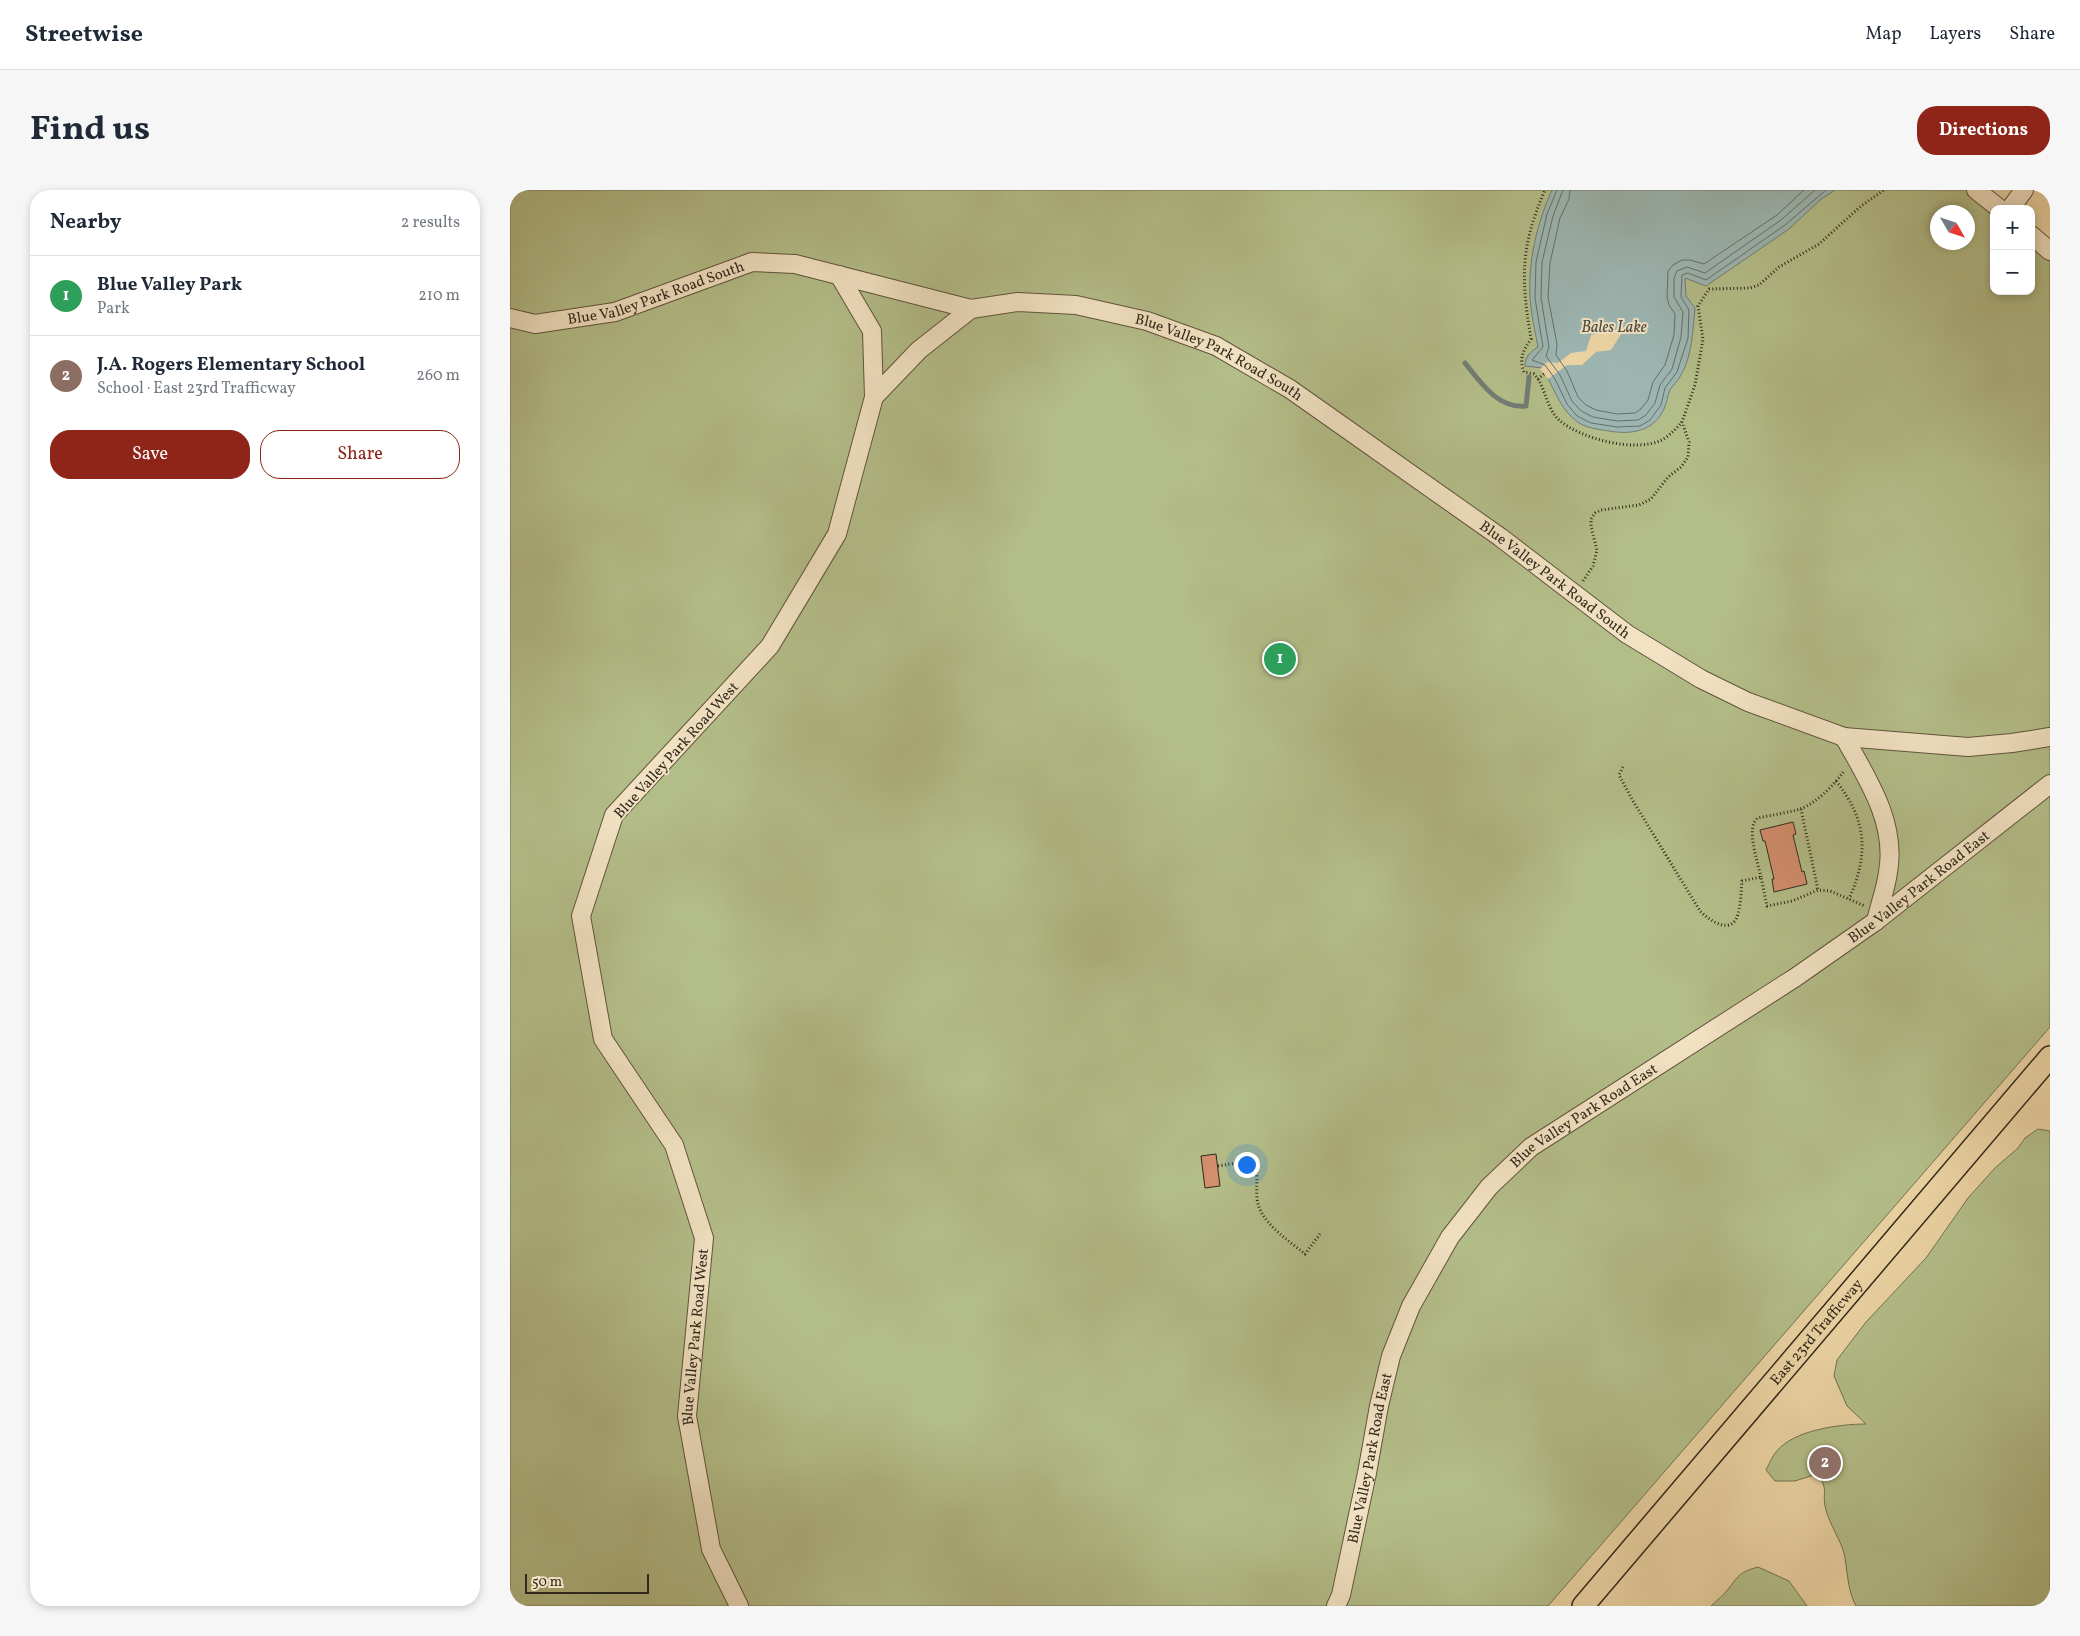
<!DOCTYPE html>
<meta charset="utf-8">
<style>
body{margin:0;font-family:Vollkorn,serif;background:#f6f6f7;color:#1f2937}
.controls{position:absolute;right:15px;top:15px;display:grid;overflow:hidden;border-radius:10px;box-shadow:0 2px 8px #0003}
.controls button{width:45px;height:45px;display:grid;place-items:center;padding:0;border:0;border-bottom:1px solid #e0e1e3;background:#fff;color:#1f2937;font:25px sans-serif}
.compass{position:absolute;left:1420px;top:15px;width:45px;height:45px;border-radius:50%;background:#fff;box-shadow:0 2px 8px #0003;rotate:129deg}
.scale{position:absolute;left:15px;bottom:12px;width:124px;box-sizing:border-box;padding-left:5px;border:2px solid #32291c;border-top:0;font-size:14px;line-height:18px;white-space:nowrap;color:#32291c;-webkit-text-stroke:4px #f2e2c3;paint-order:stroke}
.you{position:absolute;left:736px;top:974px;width:18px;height:18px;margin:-12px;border:4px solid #fff;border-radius:50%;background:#1a73e8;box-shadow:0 0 0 8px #1a73e833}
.badge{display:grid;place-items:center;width:32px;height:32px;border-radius:50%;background:#8f2418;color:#fff;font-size:16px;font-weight:700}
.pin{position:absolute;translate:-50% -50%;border:2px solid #fff;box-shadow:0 1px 5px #0006}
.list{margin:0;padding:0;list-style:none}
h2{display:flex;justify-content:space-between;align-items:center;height:65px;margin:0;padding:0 20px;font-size:21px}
h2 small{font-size:16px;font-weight:400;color:#747a83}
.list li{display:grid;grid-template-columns:32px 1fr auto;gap:15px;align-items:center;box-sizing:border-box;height:80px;padding:0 20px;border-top:1px solid #e0e1e3}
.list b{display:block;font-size:19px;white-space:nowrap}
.list p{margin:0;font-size:16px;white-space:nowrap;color:#747a83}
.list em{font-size:16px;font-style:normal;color:#747a83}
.actions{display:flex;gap:10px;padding:15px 20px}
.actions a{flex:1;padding:11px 0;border:1px solid #8f2418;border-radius:20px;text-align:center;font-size:18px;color:#8f2418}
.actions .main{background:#8f2418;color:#fff}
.map{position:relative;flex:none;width:1540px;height:1416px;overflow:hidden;border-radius:20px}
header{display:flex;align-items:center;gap:30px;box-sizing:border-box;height:70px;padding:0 25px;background:#fff;border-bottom:1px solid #e0e1e3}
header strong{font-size:24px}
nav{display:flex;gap:28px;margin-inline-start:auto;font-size:18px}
.intro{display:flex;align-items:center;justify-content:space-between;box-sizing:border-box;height:120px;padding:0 30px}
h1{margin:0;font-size:35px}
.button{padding:12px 22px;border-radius:20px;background:#8f2418;color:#fff;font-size:18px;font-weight:700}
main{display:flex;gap:30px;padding:0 30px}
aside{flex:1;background:#fff;border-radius:20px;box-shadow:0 2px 8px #0003}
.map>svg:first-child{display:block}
.green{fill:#b3bd88;stroke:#727352;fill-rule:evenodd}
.water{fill:#9cb5b1;stroke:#727d75}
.pier{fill:#ebd3a3}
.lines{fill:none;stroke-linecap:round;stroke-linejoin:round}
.shore{stroke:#676f66;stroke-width:1}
.stream{stroke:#727d75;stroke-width:5}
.building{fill:#d38e6d;stroke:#32291c}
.minor-casing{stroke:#60543e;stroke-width:20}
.major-casing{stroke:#32291c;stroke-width:24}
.path{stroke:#32291c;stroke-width:3;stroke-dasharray:1 2.5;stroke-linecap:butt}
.minor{stroke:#f2e2c3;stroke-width:18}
.major{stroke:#ebd3a3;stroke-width:21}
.labels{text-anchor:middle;stroke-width:4;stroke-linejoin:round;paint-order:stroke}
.street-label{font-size:15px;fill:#32291c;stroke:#f2e2c3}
.water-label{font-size:16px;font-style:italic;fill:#4c4c41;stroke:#f2e2c3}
</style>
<header>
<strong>Streetwise</strong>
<nav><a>Map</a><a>Layers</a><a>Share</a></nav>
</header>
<div class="intro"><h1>Find us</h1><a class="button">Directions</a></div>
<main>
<aside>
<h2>Nearby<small>2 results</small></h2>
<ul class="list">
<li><span class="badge" style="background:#2e9e5b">1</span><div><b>Blue Valley Park</b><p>Park</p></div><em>210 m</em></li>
<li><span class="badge" style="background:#8d6e63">2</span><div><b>J.A. Rogers Elementary School</b><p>School · East 23rd Trafficway</p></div><em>260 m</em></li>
</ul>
<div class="actions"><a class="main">Save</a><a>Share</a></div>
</aside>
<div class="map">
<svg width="1540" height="1416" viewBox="0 0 1540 1416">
<rect width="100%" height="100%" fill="#ebd3a3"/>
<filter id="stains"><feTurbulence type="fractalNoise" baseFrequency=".004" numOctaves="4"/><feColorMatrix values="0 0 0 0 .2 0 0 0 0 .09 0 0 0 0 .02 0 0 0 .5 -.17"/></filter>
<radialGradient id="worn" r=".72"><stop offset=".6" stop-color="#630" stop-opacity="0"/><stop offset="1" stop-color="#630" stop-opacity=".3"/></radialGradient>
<path class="green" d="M 0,0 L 1457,0 L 1484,22 L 1484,101 L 1521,101 L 1521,53 L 1540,69 L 1540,837 L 1038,1416 L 0,1416 ZM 1428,22 L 1458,22 L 1458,52 L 1428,52 Z
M 1528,939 L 1540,941 L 1540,1416 L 1346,1416 C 1337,1399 1338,1382 1334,1363 C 1330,1349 1320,1335 1316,1320 C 1311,1303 1320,1300 1307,1284 L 1285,1291 L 1265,1291 L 1256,1280 C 1259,1274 1262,1267 1266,1262 C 1283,1240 1330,1234 1356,1234 L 1337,1216 L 1324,1186 L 1327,1170 L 1356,1132 L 1416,1068 L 1458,1008 L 1485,978 L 1508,958 L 1515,948 Z
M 1248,1377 L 1279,1391 L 1297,1416 L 1201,1416 C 1207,1410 1214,1405 1219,1398 C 1229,1385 1230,1382 1248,1377 Z"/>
<path class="water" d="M 1042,0 L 1325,0 L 1310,10 L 1279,39 L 1196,96 L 1175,88 L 1176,106 L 1185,118 C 1183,139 1182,167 1171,185 C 1168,191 1163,195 1160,200 C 1157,206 1157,213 1154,219 C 1144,241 1122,245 1099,241 C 1087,239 1073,238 1064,229 C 1048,216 1043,194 1032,178 L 1015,176 C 1015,167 1020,162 1028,157 C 1025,141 1021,124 1020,108 C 1018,71 1027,33 1042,0 Z"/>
<path class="pier" d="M 1115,138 L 1101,160 L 1086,162 L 1072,175 L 1057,175 L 1038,189 L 1030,179 L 1037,172 L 1048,173 L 1061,163 L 1076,161 L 1081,145 Z"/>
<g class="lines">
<path class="shore" d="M 1047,0 L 1037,24 L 1026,72 L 1025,108 L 1033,157 L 1022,170 L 1035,175 L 1045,189 L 1057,214 L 1067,226 L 1081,233 L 1107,237 L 1130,236 L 1140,230 L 1151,215 L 1155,198 L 1167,182 L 1178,148 L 1179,120 L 1171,107 L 1172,85 L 1178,83 L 1196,90 L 1275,35 L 1316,0
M 1053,0 L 1043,26 L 1032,72 L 1031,108 L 1039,157 L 1036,166 L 1050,185 L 1062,211 L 1071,221 L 1083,227 L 1107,231 L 1128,230 L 1136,225 L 1145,213 L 1150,195 L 1162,179 L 1171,147 L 1173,122 L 1164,107 L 1164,88 L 1167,81 L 1177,77 L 1195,83 L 1271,30 L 1305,0
M 1060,0 L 1059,9 L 1050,28 L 1040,73 L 1038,107 L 1047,154 L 1046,165 L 1057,181 L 1068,207 L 1076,215 L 1086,220 L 1107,224 L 1125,223 L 1131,219 L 1138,210 L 1143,192 L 1155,175 L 1164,145 L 1165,124 L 1159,115 L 1157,107 L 1158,81 L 1163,75 L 1172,70 L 1180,70 L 1194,74 L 1267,25 L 1294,0"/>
<path class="stream" d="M 955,173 C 971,193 988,219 1016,216 L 1019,187"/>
</g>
<path class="building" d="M 1283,632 L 1286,644 L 1283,645 L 1292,682 L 1294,681 L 1297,694 L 1264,702 L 1262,689 L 1264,689 L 1255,651 L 1253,651 L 1250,640 Z
M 706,964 L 710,996 L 695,998 L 691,966 Z"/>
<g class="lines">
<g class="minor-casing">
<g id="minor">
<path d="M 1466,0 L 1490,19"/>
<path d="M 1500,19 L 1514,0"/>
<path d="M 1521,45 L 1540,61"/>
<path d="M 329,85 L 362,141 L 364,207"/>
<path id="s1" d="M 0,128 L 25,134 L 105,122 L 242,72 L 285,74 L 461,119 L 508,112 L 566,115 L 637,131 L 706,156 L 780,199 L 990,347 L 1117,444 L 1191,489 L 1238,512 L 1334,547 L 1458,557 L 1502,553 L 1540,547"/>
<path d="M 1334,547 C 1357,588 1387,633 1378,682 C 1376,698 1370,714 1366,731"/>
<path id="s2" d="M 229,1416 L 201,1359 L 177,1226 L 194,1048 L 164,955 L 93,849 L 71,726 L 104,625 L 260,456 L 327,344 L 364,207 L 409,160 L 461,119"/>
<path id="s3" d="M 826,1416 L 831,1405 L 857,1283 L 869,1216 L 881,1166 L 901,1116 L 940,1047 L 979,997 L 1021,957 L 1286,787 L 1366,731 L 1540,594"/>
</g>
</g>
<g class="major-casing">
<g id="major">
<path id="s4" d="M 1073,1416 L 1540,867"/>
</g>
</g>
<path class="path" d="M 1034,184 L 1028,189 L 1024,184 L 1014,182 C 1009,168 1013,161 1021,149 C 1011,88 1010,58 1035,0
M 1028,189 C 1036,202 1038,220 1049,230 C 1071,249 1125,263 1152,250 C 1160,245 1166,239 1172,232
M 1073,391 L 1083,376 L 1087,360 L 1081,337 L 1081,329 L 1085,323 L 1091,320 L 1129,315 L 1141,309 L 1158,287 L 1171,277 L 1178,267 L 1179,252 L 1172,232 L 1185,195 L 1193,149 L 1188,116 L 1199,99 L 1240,98 L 1249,95 L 1269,77 L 1309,54 L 1351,16 L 1374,0
M 1113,577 L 1109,585 L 1123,611 L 1190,721 C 1200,731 1222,746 1228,724 C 1231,714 1231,702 1232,691 L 1251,687 L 1257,716 L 1282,711 L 1308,700 L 1320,701 L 1355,716
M 1326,591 C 1357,630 1359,664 1339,709
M 1291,619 L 1308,700
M 1251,687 C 1248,673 1235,636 1248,628 C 1262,625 1277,623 1290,619 C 1307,613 1324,595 1334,581
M 708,976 C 722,974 735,969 746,980 C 748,989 746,998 747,1008 C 749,1032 777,1049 795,1064 L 810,1044"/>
<use href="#minor" class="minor"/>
<use href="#major" class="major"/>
</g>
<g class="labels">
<g class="street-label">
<text dy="5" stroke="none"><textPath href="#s1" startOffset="151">Blue Valley Park Road South</textPath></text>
<text dy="5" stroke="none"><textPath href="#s1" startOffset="736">Blue Valley Park Road South</textPath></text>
<text dy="5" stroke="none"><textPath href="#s1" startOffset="1141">Blue Valley Park Road South</textPath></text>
<text transform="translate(166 560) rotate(-48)" y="5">Blue Valley Park Road West</text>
<text dy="5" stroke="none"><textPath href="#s3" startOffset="978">Blue Valley Park Road East</textPath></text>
<text dy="5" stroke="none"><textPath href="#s3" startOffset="572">Blue Valley Park Road East</textPath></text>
<text dy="5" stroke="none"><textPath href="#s4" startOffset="360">East 23rd Trafficway</textPath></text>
<text dy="5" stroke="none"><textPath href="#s2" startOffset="278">Blue Valley Park Road West</textPath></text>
<text dy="5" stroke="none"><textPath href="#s3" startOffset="152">Blue Valley Park Road East</textPath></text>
</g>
<g class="water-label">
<text x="1104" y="142">Bales Lake</text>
</g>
</g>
<rect width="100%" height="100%" filter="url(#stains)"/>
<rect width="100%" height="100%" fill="url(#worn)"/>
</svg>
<div class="controls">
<button>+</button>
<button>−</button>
</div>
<svg class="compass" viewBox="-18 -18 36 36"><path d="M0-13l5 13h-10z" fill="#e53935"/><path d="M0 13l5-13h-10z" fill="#747a83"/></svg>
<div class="scale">50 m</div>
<div class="you"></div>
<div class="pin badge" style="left:770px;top:469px;background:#2e9e5b">1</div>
<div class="pin badge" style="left:1315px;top:1273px;background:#8d6e63">2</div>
</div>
</main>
